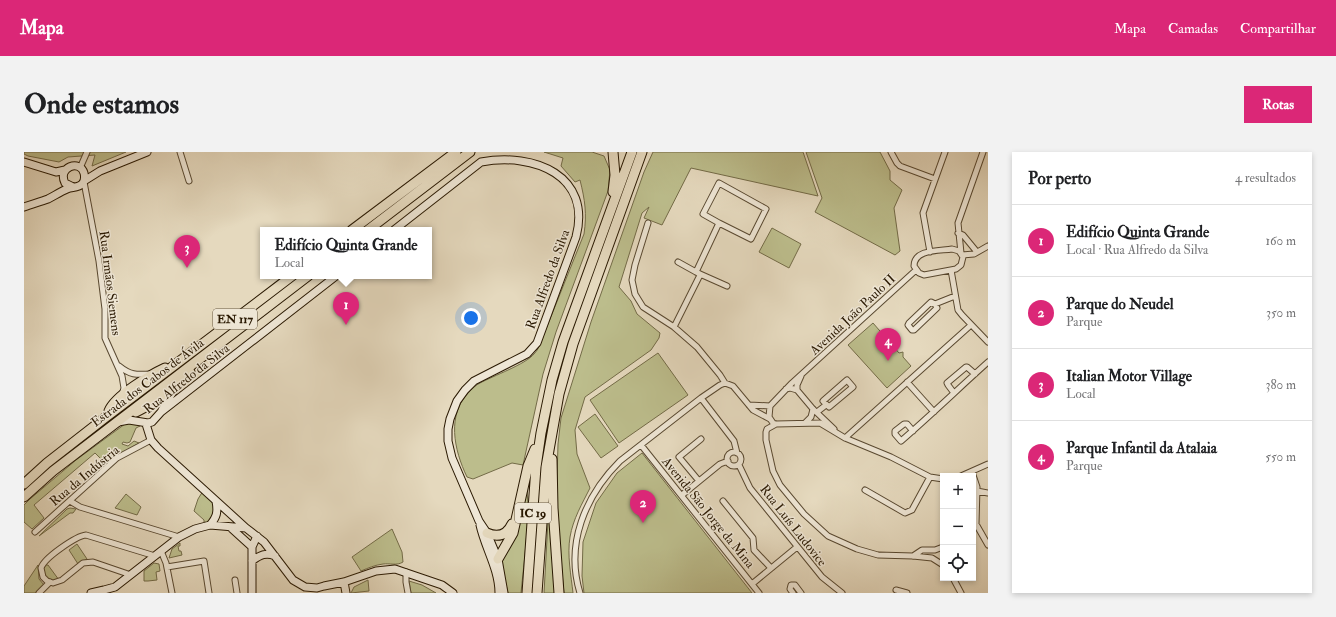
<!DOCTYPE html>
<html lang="pt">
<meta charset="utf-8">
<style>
body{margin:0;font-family:"IM FELL Double Pica",serif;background:#f2f2f2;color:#202124}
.controls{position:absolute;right:12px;bottom:12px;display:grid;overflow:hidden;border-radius:0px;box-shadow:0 2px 6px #0003}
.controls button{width:36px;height:36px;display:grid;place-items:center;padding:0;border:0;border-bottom:1px solid #e0e0e0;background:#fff;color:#202124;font:20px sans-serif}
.you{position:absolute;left:447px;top:166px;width:14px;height:14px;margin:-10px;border:3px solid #fff;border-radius:50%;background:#1a73e8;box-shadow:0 0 0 6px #1a73e833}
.badge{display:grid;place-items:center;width:26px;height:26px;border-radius:50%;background:#db2777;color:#fff;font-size:13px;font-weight:700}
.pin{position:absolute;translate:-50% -33px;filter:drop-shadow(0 1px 2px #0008)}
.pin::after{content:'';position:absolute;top:21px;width:14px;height:12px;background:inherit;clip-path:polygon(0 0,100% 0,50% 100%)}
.popup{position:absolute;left:236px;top:75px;width:172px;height:52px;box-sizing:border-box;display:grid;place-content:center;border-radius:0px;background:#fff;filter:drop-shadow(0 1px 3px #0005);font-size:13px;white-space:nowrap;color:#757577}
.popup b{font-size:15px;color:#202124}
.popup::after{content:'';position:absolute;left:50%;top:100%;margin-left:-8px;border:8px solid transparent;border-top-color:#fff}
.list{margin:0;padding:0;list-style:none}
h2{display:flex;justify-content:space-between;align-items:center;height:52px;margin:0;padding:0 16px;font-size:17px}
h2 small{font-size:13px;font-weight:400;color:#757577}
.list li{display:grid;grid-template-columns:26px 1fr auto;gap:12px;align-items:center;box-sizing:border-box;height:72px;padding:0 16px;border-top:1px solid #e0e0e0}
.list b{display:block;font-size:15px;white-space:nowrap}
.list p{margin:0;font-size:13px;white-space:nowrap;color:#757577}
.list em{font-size:13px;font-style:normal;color:#757577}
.icon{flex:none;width:22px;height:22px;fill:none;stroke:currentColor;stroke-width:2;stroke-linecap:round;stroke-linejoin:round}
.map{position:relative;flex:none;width:964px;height:441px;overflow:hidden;border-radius:0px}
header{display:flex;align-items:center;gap:24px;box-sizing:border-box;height:56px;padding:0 20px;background:#db2777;color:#fff}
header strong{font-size:19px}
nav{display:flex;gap:22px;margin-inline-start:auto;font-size:14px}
.intro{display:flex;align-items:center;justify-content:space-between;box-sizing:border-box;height:96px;padding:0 24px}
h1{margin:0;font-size:28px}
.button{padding:10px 18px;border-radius:0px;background:#db2777;color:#fff;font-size:14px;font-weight:700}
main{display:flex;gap:24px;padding:0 24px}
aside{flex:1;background:#fff;border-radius:0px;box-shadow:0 2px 6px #0003}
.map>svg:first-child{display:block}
.green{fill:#bcbd8c;stroke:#736b47}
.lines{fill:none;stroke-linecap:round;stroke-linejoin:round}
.street-casing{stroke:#594931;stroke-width:7}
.secondary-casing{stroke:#2a1902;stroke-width:9}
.highway-casing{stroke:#2a1902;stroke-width:11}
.street{stroke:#eee6d5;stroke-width:5}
.secondary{stroke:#eee6d5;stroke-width:7}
.highway{stroke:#e5d9be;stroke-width:9}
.labels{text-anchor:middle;stroke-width:3;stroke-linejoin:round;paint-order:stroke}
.shield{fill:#eee6d5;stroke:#655641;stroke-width:1}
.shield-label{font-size:12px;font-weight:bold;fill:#2a1902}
.street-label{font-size:13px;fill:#2a1902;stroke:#eee6d5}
</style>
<header>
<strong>Mapa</strong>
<nav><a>Mapa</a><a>Camadas</a><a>Compartilhar</a></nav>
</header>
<div class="intro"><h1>Onde estamos</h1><a class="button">Rotas</a></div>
<main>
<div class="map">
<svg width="964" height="441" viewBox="0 0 964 441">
<rect width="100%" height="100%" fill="#e5d9be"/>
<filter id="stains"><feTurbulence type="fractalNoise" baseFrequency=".005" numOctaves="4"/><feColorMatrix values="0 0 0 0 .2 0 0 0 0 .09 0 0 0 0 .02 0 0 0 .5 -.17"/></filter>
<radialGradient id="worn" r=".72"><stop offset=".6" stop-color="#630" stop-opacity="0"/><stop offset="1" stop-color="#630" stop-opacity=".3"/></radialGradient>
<path class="green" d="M 0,0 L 102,0 L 68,14 L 71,3 L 44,5 L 35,10 L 4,4 L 0,2 Z
M 520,0 L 568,0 L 580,4 L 586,18 L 584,39 L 532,180 L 519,222 L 499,313 L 488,311 L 449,327 L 443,325 C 430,298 422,262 446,239 C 449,236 452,233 456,231 C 469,224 502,212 510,202 C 513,199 515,195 516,192 L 560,82 C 563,62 561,48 556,28 L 551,30 L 537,14 L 539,6 Z
M 629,0 L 779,0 L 794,44 L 667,16 L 638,73 L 620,66 L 625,55 L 618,61 L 595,135 L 607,149 L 613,162 L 636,181 L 635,186 L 627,198 L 561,245 L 551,278 L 553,302 L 566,336 C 558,352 549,367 546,385 C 543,403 547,423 549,441 L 540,441 L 532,361 L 534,292 L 537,266 L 567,170 L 620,20 Z
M 782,0 L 856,0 L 866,19 L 866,28 L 878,38 L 870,56 L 876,99 L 871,103 L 791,60 L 798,46 Z
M 748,76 L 777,92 L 765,116 L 735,100 Z
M 849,171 L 875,201 L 879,200 L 879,205 L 887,214 L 863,236 L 824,193 Z
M 634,201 L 664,243 L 595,291 L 566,248 Z
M 571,262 L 594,294 L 577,306 L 554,275 Z
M 108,271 L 113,272 L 116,274 L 112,276 L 106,290 L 103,291 L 99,290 L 98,292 L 104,294 L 110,289 L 115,291 L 88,307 L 84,303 L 79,309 L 71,301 L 10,353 L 20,366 L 8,377 L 0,370 L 0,353 L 6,347 L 52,308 L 101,272 Z
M 618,301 L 728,441 L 560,441 L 558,424 L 559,390 L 572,351 L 593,321 Z
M 503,337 C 506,368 500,409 497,441 L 484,441 L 476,407 Z
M 179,339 C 189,350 194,355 186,369 L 180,370 L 180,368 L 170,359 L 174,347 Z
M 102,342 L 117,355 L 113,363 L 91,356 Z
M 46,356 L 52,357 L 49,361 L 46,361 L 15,384 L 43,357 Z
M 526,366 L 532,441 L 520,441 L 524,369 Z
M 368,377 L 378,400 L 379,410 C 373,414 365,411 359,412 C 351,413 344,416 337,419 L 328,405 Z
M 156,391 L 156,394 L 154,394 L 155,399 L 157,399 L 158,403 L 145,406 L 148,397 Z
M 53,392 L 63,407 L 54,412 L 45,398 Z
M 130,411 L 135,412 L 136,419 L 132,420 L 133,428 L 124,429 L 120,429 L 120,419 Z
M 14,413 L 15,427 L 20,433 L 13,441 L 0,441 L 0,434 Z
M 22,413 L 24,413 L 35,428 L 27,429 L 20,425 L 19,417 Z
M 344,428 L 345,439 L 327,441 L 330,435 Z
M 385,429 L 398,433 L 412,441 L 387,441 Z"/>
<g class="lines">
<g class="street-casing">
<path id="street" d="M 156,0 L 165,29
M 867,0 L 873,11 L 876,14 L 911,27
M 56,16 L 63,0
M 60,30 L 75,109 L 81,157 L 81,186 L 98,224 L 100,236 L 98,243
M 624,71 L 611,113 L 608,128 L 611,142 L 619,155 L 650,175 L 673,195 L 696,223 L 701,231 L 709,234 L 729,258 L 746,267
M 934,81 L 939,83 L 953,100
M 928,97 L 935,99 L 939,105 L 937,113 L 932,117 L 900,123 L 895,121 L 890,114 C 890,97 915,99 928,97 Z
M 906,100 L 899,61 L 921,0
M 937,101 L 934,71 L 959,0
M 938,103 L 950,102 L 964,94
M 654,110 L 672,120
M 892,118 L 768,231 L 746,254 L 745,265 L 749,271 L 752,272 L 796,271 L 821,286 L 867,305 L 906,325 L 919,327
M 927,118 L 934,158 L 938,163 L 964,190
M 676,122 L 703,134
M 911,152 L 913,156 L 890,178 L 888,178 L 884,173 L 885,171 L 907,150 L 911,152 L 931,144
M 650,175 L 675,125 L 676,122 L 672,120 L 695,71 L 679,62 L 695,31 L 742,57 L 727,87 L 695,71
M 95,214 C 106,223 112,223 126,222
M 823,228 L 829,235 L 805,255 L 799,249 Z
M 883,230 L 910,260
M 762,237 L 766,236 L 773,238 L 789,257 L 810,277
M 773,238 L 773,233 L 777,224
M 930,241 L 924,233 L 923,231 L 942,215 L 943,215 L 951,222
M 677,246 L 710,289 L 713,301
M 725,253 L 746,254
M 793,260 L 802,253
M 781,271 L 787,265 L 789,257
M 752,272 L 743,277 L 742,280 L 742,288 L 749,319 L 756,333 L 780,362 L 804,384 L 833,397 L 854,403 L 889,404 L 908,406 L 919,413
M 889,279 L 883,272 L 880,272 L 871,279 L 871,282 L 877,289 C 907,263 935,236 964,210
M 821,286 L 947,173
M 617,293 L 735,441
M703 307a7 7 0 1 1 14 0a7 7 0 1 1-14 0Z
M 715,313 L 726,336 L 798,425 L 818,441
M 948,320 L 953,335 L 952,372 L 964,393
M 937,324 L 964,312
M 675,329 L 655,305 L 677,287
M 841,338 L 881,361 L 888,358 L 906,325
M 953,339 L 964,341
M 658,343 L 696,312 L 704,309
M 46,349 L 56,355 L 155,385
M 699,349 L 729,386 L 730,398 L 747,416
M 11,380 L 93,306 L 127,288
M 137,399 L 142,411 L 148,441
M 889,404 L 898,398 L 911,398 L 919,395
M 143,415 L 180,409 L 185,441
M 382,420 L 382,430 L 384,441
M 107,423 L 69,410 L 59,411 L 38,428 L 29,431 L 23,429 L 19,425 L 17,416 C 20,406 52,384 62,383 L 131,404
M 929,426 L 937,441
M 211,428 L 213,441
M 728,432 L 773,395
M 872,438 L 883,441
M 15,441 L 26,430
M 556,441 C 541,392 561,344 596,309 L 677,246 L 696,233 L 701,231
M 769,441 L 766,437 L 767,433 L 771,433 L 777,441"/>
</g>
<g class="secondary-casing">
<path id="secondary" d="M 0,10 L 32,20 L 41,18
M 60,29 L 76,19 L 123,0
M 0,55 C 8,52 16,50 24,47 C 30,44 36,40 43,37 C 48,35 54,36 58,32 C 61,29 61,25 60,21 C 56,7 33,15 41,31 L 49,35
M 370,78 L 457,10 C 511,0 568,24 552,85 L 513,191 L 503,202 L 450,229 L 441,238 L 433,249 L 426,267 L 424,277 L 424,289 L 428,306 L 455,369 L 463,381 L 474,407 L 480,441
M 138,258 L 151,236
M 94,270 L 105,268 L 124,271 L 128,270 L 137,260 L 312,124
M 122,272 L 127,288 L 134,296 L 222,376
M 186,373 C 193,365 194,360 192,349
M 456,373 C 461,396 475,417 475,441
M 206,375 L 228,395
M 228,409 C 236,403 242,400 251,404
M 320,430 L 322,441
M 67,441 L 80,438 L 91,435 L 155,385 L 171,377 L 186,373 L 222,376 L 240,390 L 269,428 L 281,435 L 293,436 L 300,434 L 320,430 L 352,419 L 371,417 L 418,433 L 429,441
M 228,441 L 228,395 L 233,384"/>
</g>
<g class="highway-casing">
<path id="highway" d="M 589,40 L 591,23 L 589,0
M 328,78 L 432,0
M 344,78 L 446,0
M 85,259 C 91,244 126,223 141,216
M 112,260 C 133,250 150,236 166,220
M 528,307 L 529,356 L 535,441
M 0,332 L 23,311 L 82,265 L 268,124
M 0,345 L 29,319 L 284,124
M 463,381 C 474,386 483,383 488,372
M 474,407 L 489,381 L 504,314 L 511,297
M 503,441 L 512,315 L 517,281 L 528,228 L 539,190 L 608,0
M 513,441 L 522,315 L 535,242 L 549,192 L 618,0"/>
</g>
<use href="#street" class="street"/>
<use href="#secondary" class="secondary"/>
<use href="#highway" class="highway"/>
</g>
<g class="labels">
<g class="shield">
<rect x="189" y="157" width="44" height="20" rx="3"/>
<rect x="491" y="351" width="36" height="20" rx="3"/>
</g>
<g class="shield-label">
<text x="211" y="171">EN 117</text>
<text x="509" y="365">IC 19</text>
</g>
<g class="street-label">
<text transform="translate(523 127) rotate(-70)" y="5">Rua Alfredo da Silva</text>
<text transform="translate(87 131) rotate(83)" y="5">Rua Irmãos Siemens</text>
<text transform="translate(828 162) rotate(-43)" y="5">Avenida João Paulo II</text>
<text transform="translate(162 226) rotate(-38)" y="5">Rua Alfredo da Silva</text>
<text transform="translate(123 230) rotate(-37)" y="5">Estrada dos Cabos de Ávila</text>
<text transform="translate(60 323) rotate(-40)" y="5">Rua da Indústria</text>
<text transform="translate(685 360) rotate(51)" y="5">Avenida São Jorge da Mina</text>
<text transform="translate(770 373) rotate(52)" y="5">Rua Luís Ludovice</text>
</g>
</g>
<rect width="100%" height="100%" filter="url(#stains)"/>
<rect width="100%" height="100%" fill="url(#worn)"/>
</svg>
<div class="controls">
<button>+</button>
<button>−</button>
<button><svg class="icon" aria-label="locate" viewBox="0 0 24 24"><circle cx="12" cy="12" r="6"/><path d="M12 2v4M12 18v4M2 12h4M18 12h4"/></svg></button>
</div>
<div class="you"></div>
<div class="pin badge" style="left:322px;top:173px">1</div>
<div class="popup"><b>Edifício Quinta Grande</b>Local</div>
<div class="pin badge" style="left:619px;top:371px">2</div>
<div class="pin badge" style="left:163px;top:116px">3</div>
<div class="pin badge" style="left:864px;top:209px">4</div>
</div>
<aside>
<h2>Por perto<small>4 resultados</small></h2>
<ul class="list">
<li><span class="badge">1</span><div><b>Edifício Quinta Grande</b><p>Local · Rua Alfredo da Silva</p></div><em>160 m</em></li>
<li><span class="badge">2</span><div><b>Parque do Neudel</b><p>Parque</p></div><em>350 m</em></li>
<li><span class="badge">3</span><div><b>Italian Motor Village</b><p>Local</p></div><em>380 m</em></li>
<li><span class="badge">4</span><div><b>Parque Infantil da Atalaia</b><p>Parque</p></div><em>550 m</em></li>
</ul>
</aside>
</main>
